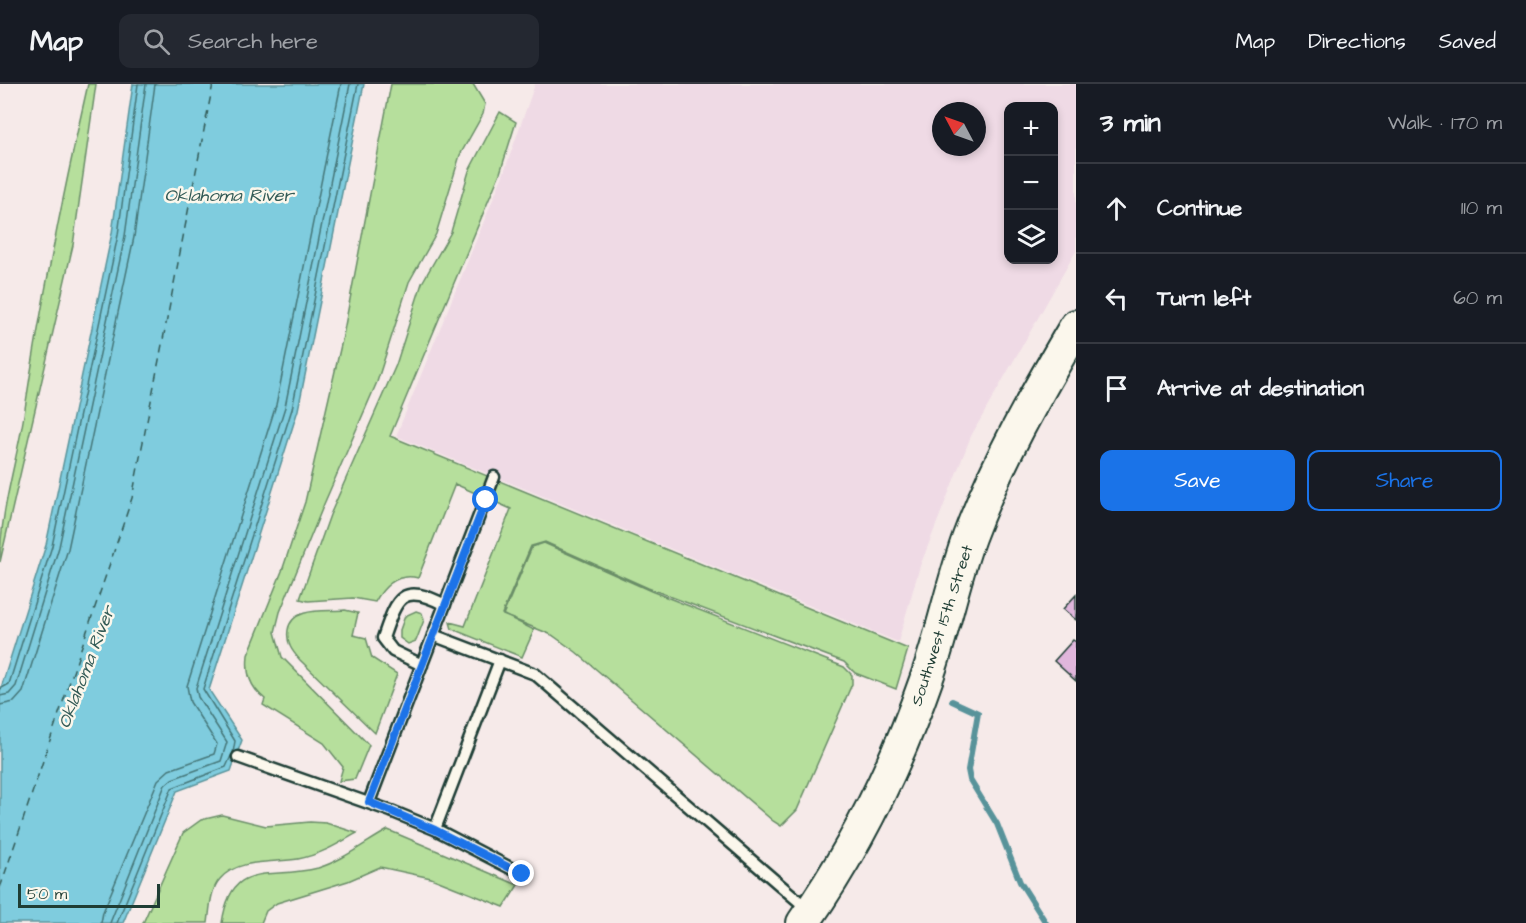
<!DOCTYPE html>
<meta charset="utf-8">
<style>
body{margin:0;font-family:"Architects Daughter",sans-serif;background:#242831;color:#f1f3f6}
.controls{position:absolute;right:18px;top:18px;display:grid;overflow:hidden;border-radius:12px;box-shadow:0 3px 9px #0003}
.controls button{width:54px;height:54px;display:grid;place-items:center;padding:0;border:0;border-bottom:2px solid #363941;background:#171b24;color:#f1f3f6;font:30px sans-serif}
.compass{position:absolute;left:932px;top:18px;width:54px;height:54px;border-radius:50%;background:#171b24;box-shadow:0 3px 9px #0003;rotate:311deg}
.scale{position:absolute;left:18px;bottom:15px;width:142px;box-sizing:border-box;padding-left:6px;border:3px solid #1f3d34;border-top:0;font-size:16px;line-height:21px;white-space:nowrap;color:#1f3d34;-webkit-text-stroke:4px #fbf7ec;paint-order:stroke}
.stop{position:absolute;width:18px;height:18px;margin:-14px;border:4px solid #1a73e8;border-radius:50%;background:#fff}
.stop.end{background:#1a73e8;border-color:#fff;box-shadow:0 2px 6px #0008}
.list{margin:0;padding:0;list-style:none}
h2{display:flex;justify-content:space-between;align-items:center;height:78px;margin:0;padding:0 24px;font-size:26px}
h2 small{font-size:20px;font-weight:400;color:#9ea1a6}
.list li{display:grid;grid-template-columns:39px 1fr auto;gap:18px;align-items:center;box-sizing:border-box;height:90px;padding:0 24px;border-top:2px solid #363941}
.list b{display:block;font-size:22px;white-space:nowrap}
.list em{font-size:20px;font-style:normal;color:#9ea1a6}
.actions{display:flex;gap:12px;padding:18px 24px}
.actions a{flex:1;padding:14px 0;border:2px solid #1a73e8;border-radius:12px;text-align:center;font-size:21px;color:#1a73e8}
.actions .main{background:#1a73e8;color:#fff}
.icon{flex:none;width:33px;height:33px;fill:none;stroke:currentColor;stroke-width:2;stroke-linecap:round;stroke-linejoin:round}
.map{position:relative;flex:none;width:1076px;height:839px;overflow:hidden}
header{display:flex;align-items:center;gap:36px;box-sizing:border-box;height:84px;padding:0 30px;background:#171b24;border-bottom:2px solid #363941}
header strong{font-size:28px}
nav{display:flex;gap:33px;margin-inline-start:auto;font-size:21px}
.search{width:420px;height:54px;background:#242831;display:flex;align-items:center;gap:15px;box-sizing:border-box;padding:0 21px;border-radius:12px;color:#9ea1a6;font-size:22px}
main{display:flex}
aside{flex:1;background:#171b24}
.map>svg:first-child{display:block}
.built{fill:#efdae5;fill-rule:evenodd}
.green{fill:#b6df9c;stroke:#6a8e68;stroke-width:1.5}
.water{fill:#7fccde;stroke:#59939a;stroke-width:1.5}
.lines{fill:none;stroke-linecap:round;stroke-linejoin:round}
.shore{stroke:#457678;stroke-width:1.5}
.stream{stroke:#59939a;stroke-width:6}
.ferry{stroke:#325a56;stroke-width:1.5;stroke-dasharray:8 6;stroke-linecap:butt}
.building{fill:#e0b6dc;stroke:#1f3d34;stroke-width:1.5}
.service-casing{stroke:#1f3d34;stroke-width:15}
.secondary-casing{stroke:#1f3d34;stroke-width:36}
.service{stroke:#fbf7ec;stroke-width:10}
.secondary{stroke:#fbf7ec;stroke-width:32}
.route{stroke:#1a73e8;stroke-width:8}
.labels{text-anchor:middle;stroke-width:5;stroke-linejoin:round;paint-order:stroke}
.street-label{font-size:16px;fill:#1f3d34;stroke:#fbf7ec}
.water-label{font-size:18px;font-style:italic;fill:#325a56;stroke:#fbf7ec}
</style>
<header>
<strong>Map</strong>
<div class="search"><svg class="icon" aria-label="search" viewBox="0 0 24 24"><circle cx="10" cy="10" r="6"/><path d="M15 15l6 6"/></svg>Search here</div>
<nav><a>Map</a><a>Directions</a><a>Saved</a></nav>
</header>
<main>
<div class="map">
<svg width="1076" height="839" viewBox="0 0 1076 839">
<rect width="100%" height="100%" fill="#f6eae9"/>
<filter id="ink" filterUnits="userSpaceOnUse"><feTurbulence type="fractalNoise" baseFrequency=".0167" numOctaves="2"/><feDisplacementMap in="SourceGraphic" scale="12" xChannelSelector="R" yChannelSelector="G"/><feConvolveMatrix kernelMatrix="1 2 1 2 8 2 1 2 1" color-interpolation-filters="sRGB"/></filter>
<g filter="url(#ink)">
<path class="built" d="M 535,0 L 1076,0 L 1076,167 L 971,352 L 920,482 L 898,558 L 396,352 L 503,91 ZM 1008,22 L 1054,22 L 1054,176 L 1008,176 ZM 941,27 L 977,27 L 977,63 L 941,63 Z"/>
<path class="green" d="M 88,0 L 96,0 L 73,161 L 0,478 C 0,428 16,381 24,331 C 41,219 63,110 88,0 Z
M 391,0 L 473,0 L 485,20 L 483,30 L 460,71 L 436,150 L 409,198 L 377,298 L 324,420 L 280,528 L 275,548 L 282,573 L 369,661 L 355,695 L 339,697 L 343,683 L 324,659 L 263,621 L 265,615 C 250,603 246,590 248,571 L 282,487 L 305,418 L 343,252 Z
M 500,28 L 516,38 L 500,89 L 390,352 L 908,565 L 896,605 L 855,589 L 844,578 L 648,504 L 545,458 L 531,462 L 502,530 L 534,546 L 522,573 L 452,545 L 450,538 L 465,542 L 511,425 L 455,400 L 418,494 C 398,489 384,502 375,518 L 353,514 L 308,517 L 300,515 L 330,431 L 396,281 L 422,199 L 451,148 L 469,87 Z
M 544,459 L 651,507 L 844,583 L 852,591 L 852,600 L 797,726 L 781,742 L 773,737 L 576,568 L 552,551 L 503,531 L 532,463 Z
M 345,526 L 358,529 L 353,551 L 366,554 L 372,574 L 397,590 L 375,649 L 300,576 C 292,567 286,559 288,546 C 292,522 326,528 345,526 Z
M 416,527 L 422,529 L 424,536 L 416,557 L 408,560 L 400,554 L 400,546 L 405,532 Z
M 222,731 L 266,742 L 310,738 L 326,739 L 357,749 C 338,760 320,771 298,775 C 273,779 238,774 220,795 C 210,806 210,825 208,839 L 143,839 L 183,749 L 201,736 Z
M 388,746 L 518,801 L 504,823 L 431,794 L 380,783 L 348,797 L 277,819 L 266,827 L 261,839 L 222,839 C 232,773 268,797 318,784 C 342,777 366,758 388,746 Z"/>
<path class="water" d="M 133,0 L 364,0 L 298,326 L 209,606 L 242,656 L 231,687 L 177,707 L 123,839 L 0,839 L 0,607 L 46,461 L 112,149 Z"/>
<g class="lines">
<path class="shore" d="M 0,605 L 9,600 L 52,462 L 118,151 L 138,0
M 0,612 L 9,610 L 16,602 L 59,463 L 125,152 L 146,0
M 0,621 L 14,618 L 23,608 L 68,465 L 134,153 L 155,0
M 233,669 L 235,657 L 203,605 L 292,325 L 358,0
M 101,839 L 103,828 L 158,696 L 169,686 L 214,670 L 217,660 L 190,618 L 187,602 L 276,321 L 341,0
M 110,839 L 165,701 L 172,695 L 221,677 L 227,658 L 198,613 L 196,604 L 285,323 L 350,0
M 117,839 L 172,704 L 226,683 L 231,672"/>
<path class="stream" d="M 952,617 L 978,629 L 968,686 L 970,696 L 997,740 L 1020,798 L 1046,839"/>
<path class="ferry" d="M 0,804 L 132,414 L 213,0"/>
</g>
<path class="building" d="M 1076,511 L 1076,536 L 1063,525 Z
M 1073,556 L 1076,558 L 1076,597 L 1054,577 Z"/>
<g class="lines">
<g class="service-casing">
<path id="service" d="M 433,551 L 535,590 L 809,826
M 422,581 L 393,567 L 383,554 C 397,514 401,498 445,521
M 238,673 L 391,727 L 435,745 L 522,790
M 369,718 L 494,393
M 435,745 L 500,576"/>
</g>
<g class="secondary-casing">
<path id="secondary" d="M 803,839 C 855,765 896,682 926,596 C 943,549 952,500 969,453 C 997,378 1036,310 1076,242"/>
</g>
<use href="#service" class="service"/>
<use href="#secondary" class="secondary"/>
</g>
</g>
<g class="lines" filter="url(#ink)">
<path class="route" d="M 486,416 L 369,718 L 435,746 L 522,790"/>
</g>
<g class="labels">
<g class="street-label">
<text transform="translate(941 541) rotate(-72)" y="6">Southwest 15th Street</text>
</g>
<g class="water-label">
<text x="229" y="117">Oklahoma River</text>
<text transform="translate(86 583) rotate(-69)" y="6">Oklahoma River</text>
</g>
</g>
</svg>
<div class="controls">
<button>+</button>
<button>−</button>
<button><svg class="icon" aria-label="layers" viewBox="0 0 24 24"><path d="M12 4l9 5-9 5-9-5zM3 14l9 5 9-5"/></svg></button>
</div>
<svg class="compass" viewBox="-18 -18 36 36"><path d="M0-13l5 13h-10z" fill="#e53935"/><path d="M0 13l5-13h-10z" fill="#9ea1a6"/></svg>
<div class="scale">50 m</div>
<div class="stop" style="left:486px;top:416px"></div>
<div class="stop end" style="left:522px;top:790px"></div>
</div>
<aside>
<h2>3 min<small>Walk · 170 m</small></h2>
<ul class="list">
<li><svg class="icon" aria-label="ahead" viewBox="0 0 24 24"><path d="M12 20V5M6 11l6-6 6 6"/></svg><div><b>Continue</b></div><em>110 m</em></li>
<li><svg class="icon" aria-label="left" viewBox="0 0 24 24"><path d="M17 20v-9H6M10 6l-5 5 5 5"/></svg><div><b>Turn left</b></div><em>60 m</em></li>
<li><svg class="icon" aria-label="arrive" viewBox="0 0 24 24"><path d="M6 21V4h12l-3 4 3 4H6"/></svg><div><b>Arrive at destination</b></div></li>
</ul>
<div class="actions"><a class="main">Save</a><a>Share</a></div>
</aside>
</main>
